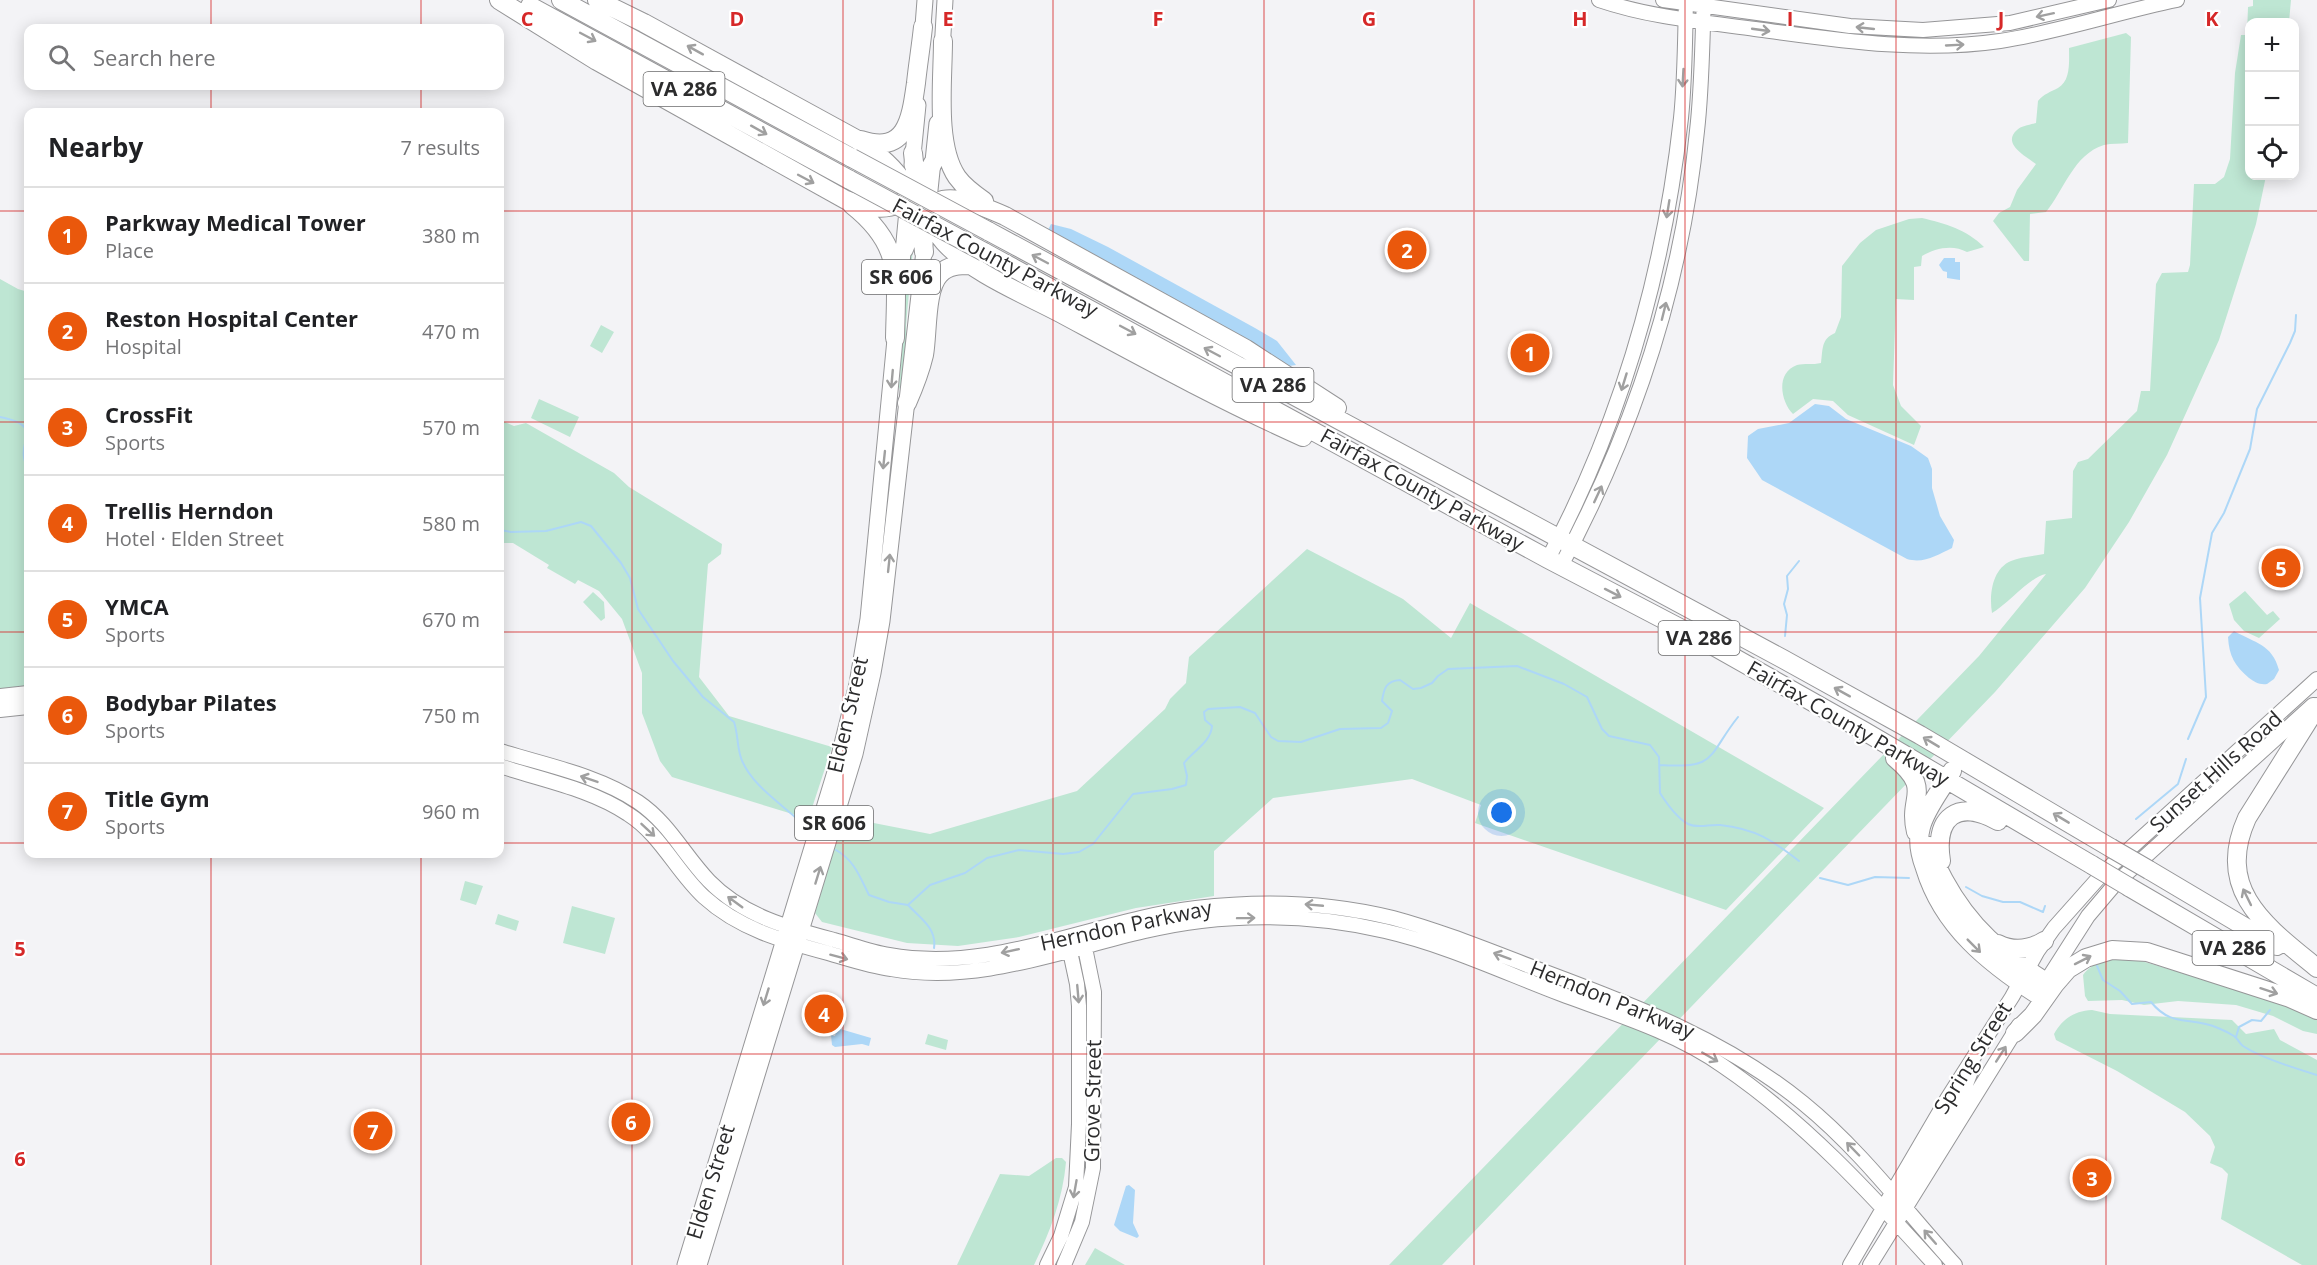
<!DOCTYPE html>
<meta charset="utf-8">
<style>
body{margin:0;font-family:"Open Sans",sans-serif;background:#f6f6f6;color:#202124}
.controls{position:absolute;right:18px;top:18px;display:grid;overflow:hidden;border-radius:12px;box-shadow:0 3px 15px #0003}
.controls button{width:54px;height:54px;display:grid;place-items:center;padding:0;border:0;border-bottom:2px solid #e0e0e0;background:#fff;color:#202124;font:30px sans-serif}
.you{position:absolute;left:1502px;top:813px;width:21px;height:21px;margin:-15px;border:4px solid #fff;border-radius:50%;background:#1a73e8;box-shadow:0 0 0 9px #1a73e833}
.badge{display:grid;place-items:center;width:39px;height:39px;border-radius:50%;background:#ea580c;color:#fff;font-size:20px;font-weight:700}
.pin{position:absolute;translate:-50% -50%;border:3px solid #fff;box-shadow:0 2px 6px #0006}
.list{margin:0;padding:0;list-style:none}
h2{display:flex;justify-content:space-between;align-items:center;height:78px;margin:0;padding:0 24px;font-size:26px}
h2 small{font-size:20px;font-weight:400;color:#757577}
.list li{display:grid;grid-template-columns:39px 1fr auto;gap:18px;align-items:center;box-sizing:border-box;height:96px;padding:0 24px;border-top:2px solid #e0e0e0}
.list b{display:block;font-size:22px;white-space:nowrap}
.list p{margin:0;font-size:20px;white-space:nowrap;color:#757577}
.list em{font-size:20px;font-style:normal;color:#757577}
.icon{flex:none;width:33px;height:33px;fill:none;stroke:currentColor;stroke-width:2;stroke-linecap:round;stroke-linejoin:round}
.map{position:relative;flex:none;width:2317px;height:1265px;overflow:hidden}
.search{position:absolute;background:#fff;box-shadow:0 3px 15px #0003;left:24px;top:24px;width:480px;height:66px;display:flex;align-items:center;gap:15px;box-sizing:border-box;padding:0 21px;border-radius:12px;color:#757577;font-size:22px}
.panel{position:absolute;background:#fff;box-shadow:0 3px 15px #0003;left:24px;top:108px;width:480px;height:750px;border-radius:12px}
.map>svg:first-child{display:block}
.green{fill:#bee6d3}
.water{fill:#add7f7}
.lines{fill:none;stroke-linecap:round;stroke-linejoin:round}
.stream{stroke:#add7f7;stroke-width:2}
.secondary-casing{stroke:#969698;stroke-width:16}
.primary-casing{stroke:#969698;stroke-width:17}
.highway-casing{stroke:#969698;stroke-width:20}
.secondary{stroke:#fff;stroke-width:14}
.primary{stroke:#fff;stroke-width:15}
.highway{stroke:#fff;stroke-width:18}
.highway-bridge-casing{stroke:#969698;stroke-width:20;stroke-linecap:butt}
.highway-bridge{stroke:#fff;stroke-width:18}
.oneway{stroke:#a0a0a0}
.grid{fill:none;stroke:#d62828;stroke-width:1.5;stroke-opacity:0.55}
.labels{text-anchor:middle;stroke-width:4.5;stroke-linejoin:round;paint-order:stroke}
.shield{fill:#fff;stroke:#6b6b6c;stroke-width:1.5}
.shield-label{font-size:20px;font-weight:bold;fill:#2c2c2d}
.street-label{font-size:21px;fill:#2c2c2d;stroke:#fff}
.grid-label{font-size:20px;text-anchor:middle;font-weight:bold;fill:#d62828;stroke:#fff;stroke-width:4.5;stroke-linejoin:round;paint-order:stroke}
</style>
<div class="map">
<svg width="2317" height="1265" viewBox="0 0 2317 1265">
<rect width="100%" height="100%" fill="#f3f3f6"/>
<path class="green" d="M 2253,0 L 2291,0 L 2289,22 L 2250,22 L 2250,176 L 2266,176 L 2256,224 L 2219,340 L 2167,455 L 2129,522 L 2085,588 L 1995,692 L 1442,1265 L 1389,1265 L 1979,656 L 2046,574 C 2031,576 2008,604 1992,613 C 1989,595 1992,569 2011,561 C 2020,557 2034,556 2044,554 L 2046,521 L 2072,518 L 2073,471 L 2078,462 L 2088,459 L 2137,411 L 2141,391 L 2150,391 L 2156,284 L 2162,273 L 2188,272 L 2190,265 L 2194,184 L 2215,184 L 2224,177 L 2230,159 L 2235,73 L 2241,35 L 2247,35 L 2248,7 L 2253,6 Z
M 2126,33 L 2131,37 L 2128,143 C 2120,144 2112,143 2104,145 C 2074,154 2064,190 2046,212 L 2030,214 L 2029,261 L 2024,261 L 1993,221 L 1999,213 L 2010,207 L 2017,190 L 2036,164 C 2027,157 2001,144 2017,130 C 2021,126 2030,125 2036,123 L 2038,101 C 2044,94 2050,92 2058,88 C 2071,81 2069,61 2069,48 Z
M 1922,218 C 1946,224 1966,229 1984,247 L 1967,252 C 1953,244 1935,248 1922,256 L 1921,266 L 1914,267 L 1914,300 L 1896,299 L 1893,385 L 1901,406 L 1921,426 L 1914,445 L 1848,415 L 1833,401 L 1813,399 L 1793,414 C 1781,402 1775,373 1797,365 C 1804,363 1813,365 1821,363 C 1823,349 1821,339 1835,333 L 1841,317 L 1842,266 L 1860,243 L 1876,230 L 1909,219 Z
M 913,248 L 906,325 L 907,355 L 901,392 L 899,387 L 901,363 L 901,325 L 908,249 Z
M 0,279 L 18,289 L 28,292 L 28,688 L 0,691 Z
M 601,325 L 614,332 L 602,353 L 590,346 Z
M 539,399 L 579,417 L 570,437 L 531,418 Z
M 500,420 L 514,426 L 526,423 L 614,473 L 629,487 L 722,544 L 721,554 L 708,564 L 699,677 L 729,716 L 832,747 L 811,811 L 799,816 L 672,777 L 660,761 L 642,713 L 642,673 L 622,619 L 599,591 L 578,580 L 575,584 L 547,568 L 549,565 L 513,543 L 500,543 Z
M 1307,549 L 1403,599 L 1451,638 L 1470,603 L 1824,808 L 1726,910 L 1475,823 L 1481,805 L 1412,779 L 1273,798 L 1214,851 L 1214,896 L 1136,908 L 1019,937 L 958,946 L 907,943 L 822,922 L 815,913 L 843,817 L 930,834 L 1077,791 L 1165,709 L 1170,699 L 1186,683 L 1189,657 Z
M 2245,591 L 2267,615 L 2273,611 L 2280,619 L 2259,638 L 2244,631 L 2234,620 L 2229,604 Z
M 593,592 L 604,602 L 605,618 L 601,621 L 583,602 Z
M 465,881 L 483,886 L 476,905 L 460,900 Z
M 572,906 L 615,918 L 605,954 L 563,943 Z
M 498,914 L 519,921 L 516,931 L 495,924 Z
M 2128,957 L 2293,1006 L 2317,1020 L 2317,1034 L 2303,1031 L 2273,1016 L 2236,1005 L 2178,1001 L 2144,1005 L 2122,1000 L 2088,1001 L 2085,996 L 2083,975 C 2094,960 2111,959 2128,957 Z
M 2092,1010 L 2110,1014 L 2232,1020 L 2246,1034 L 2274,1029 L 2280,1040 L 2317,1060 L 2317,1265 L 2302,1265 L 2221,1219 L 2228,1174 L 2222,1168 L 2210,1163 L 2215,1147 L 2210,1136 L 2185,1112 L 2117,1071 L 2056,1040 L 2054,1034 C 2063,1018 2075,1011 2092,1010 Z
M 928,1034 L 948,1040 L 946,1050 L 925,1044 Z
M 1056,1158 L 1062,1158 L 1066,1162 C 1063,1198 1050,1232 1034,1265 L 957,1265 L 1000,1174 L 1029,1176 Z
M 1095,1248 L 1125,1265 L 1085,1265 Z"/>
<path class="water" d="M 1051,224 L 1071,229 L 1108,247 L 1255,328 L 1277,341 L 1296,365 L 1289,366 L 1048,230 Z
M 1944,258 L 1955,258 L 1955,262 L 1960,262 L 1960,280 L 1947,278 L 1947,272 L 1943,271 L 1939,265 Z
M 1815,404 L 1829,406 L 1846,419 L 1911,446 L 1928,458 L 1932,469 L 1932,488 L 1940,516 L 1954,540 L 1952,548 C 1937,555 1924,564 1907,559 L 1762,480 L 1747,458 L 1748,436 L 1758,429 L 1789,423 Z
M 2234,631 C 2255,643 2272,644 2279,670 L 2274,679 L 2267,684 C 2259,685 2255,682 2249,678 C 2235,666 2229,656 2228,637 Z
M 837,1028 L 871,1038 L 869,1046 L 862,1044 L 835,1047 L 832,1045 L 831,1035 L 835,1036 Z
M 1129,1185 L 1135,1190 L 1133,1223 L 1139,1236 L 1137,1238 L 1120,1231 L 1114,1225 L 1126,1186 Z"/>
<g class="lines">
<path class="stream" d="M 0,417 C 49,427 12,442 28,468
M 500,530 L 511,532 L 546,531 L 581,522 L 591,526 L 621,563 L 630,578 L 638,609 L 673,661 L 703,697 L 734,722 C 738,734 737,746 741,758 C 751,786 785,806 805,826
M 1785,636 L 1787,615 L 1784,604 L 1788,589 L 1787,576 L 1799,561
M 2188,739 L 2206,697 L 2200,598 L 2212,533 L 2224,513 L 2250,449 L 2257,409 L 2290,343 L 2295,331 L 2296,315
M 1660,765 C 1718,769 1707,756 1738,717
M 2136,819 L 2178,784 L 2186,759
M 836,850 C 854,860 860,877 869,895 L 889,902 L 908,905 L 930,885 L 965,873 L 987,858 L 1019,850 L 1063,854 L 1079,852 L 1093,844 L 1133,794 L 1172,789 L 1186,785 L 1187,776 L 1184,763 C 1193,751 1211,742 1212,726 L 1205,720 L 1204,712 L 1208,709 L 1240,707 L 1255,713 L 1271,737 L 1278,741 L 1301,742 L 1340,729 L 1381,728 L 1388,723 L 1392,711 L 1382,701 C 1384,688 1386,681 1400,680 L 1413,689 L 1421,688 L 1432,683 L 1438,676 L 1448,669 L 1517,666 L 1564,684 L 1587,697 L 1602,729 L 1609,736 L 1650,745 L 1659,757 L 1660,793 C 1667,804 1677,818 1688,824 C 1699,829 1709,824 1720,825 C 1756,829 1772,840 1799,861
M 1820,878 L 1848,885 L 1875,877 L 1909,878
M 1966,887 L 1982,896 L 2003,902 L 2020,902 L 2043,912 L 2045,906
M 908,905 C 920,918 937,928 934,948
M 2097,966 L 2103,980 L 2120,991 L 2132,1004 L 2151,1002 C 2172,1028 2190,1016 2218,1028 C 2223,1030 2229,1033 2234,1036 C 2238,1039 2240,1044 2243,1046 C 2261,1058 2297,1069 2317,1075
M 2236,1037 L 2239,1027 L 2252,1020 L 2261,1021 L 2270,1010"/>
<g class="secondary-casing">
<path id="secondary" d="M 1599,0 C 1649,17 1703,22 1755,29 C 1837,40 1918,53 2000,41 C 2060,32 2118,12 2177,0
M 1663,0 L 1850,26 L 1923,30 L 2010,23 L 2109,0
M 1548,559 C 1621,422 1664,272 1681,118 C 1685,79 1685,39 1686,0
M 1561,566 C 1634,430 1682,285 1697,131 C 1702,88 1702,44 1704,0
M 0,696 L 28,693
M 0,710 L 28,707
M 500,751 C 545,765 598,775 638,802 C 669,823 684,855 709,881 C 743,916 789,928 834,940 C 852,945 871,952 889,955 C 995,974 1094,920 1196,908 C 1262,900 1328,902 1393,918 C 1445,932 1497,954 1548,973 C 1639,1007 1727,1041 1803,1103 C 1861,1150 1905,1210 1955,1265
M 500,766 C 542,780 591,789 628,814 C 661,835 676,871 704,897 C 739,929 783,941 828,953 C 849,959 869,966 891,969 C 997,988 1097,933 1201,921 C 1262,914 1325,917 1385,931 C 1446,945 1503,972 1561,994 C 1615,1014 1675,1032 1723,1066 C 1804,1121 1870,1193 1935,1265
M 2042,988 L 2088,916 L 2116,883 L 2313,705
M 1895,1206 L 1962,1095 L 1971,1071
M 1047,1265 L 1061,1236 L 1076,1187 L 1079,1124 L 1079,1006 L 1077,984 L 1068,942
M 1064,1265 L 1082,1222 L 1093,1168 L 1094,992 L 1083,938
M 1850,1265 L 1947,1099 L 2012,997 L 2037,952 L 2054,928 L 2103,873 L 2317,679
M 1870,1265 L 2019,1025"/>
</g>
<g class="primary-casing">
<path id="primary" d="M 922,39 L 925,0
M 942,51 L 945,0
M 912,165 L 918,105
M 928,209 L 937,123
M 900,284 L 908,200
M 685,1265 L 835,772 L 857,684 L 868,619 L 896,329
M 699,1265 L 855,754 L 873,673 L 882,621 L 925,242"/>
</g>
<g class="highway-casing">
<path id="highway" d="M 499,0 L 597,61 L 846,200 C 893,217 910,206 933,163
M 561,0 L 852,158
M 597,0 L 644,23 L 856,139 C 902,169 920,196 924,252
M 530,6 L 850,180
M 943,41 C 943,80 935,145 957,177 C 964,187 974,194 984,201
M 861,140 C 907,155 911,118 916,83 C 918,64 921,46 923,27
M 913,153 C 916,185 922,218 944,242 C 972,273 1022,293 1060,313 C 1140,356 1220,400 1303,437
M 852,205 C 904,246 896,278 895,338
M 988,231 L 1783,659 L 1920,735 L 2111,848
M 904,249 C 928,185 951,193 1005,216 L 1246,349 L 1337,408
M 984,252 L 1548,559 L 1701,639 L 1864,731 L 2092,865
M 907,403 C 914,387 920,372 924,355 C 928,333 925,289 940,274 C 948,265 960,265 971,265
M 2317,707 L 2247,818 C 2214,891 2267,927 2317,968
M 1895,758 C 1934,791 1907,795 1916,832
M 1952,771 C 1942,789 1926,808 1921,827 C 1917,841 1920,855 1925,868 C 1943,927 1989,963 2038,995
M 1930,846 C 1932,858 1938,869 1944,880 C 1970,928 2002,954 2046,982
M 1941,861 C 1934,816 1958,799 1998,821
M 2149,870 L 2277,946
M 2129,887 L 2317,997
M 1998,944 C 2014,952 2029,950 2044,941
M 2015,1033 L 2033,1015 L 2055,984 L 2068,969 L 2086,958 L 2112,950 L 2147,952 L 2290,998 L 2317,1010"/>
</g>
<use href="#secondary" class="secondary"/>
<use href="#primary" class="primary"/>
<use href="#highway" class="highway"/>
<g class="highway-bridge-casing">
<path id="highway-bridge" d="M 852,158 L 988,231
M 850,180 L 984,252
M 2111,848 L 2149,870
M 2092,865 L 2129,887"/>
</g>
<use href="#highway-bridge" class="highway-bridge"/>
</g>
<defs><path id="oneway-shaft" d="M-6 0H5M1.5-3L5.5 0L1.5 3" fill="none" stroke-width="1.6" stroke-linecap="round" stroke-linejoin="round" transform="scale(1.5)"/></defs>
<g class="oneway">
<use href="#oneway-shaft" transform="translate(2045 15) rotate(168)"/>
<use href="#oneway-shaft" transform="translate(1865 28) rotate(-174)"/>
<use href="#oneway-shaft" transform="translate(1761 30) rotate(8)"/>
<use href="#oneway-shaft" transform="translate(588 37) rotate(28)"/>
<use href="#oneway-shaft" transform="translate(1955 45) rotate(-3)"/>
<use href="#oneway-shaft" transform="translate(695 50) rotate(-151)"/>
<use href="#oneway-shaft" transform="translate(1683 78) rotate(93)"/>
<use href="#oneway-shaft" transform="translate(759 130) rotate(29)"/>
<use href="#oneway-shaft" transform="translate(806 179) rotate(28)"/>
<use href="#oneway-shaft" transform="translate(1668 209) rotate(99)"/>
<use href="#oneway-shaft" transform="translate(1040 259) rotate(-152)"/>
<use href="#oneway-shaft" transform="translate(1664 311) rotate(-76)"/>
<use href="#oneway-shaft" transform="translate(1128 330) rotate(28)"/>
<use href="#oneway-shaft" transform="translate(1212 352) rotate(-152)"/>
<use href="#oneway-shaft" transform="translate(892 379) rotate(95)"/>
<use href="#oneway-shaft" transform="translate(1624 382) rotate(107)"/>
<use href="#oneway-shaft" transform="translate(884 460) rotate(96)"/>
<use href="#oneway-shaft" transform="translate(1598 494) rotate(-65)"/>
<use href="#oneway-shaft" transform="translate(889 563) rotate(-84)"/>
<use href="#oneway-shaft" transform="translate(1613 593) rotate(27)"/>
<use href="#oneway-shaft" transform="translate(1842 692) rotate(-151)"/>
<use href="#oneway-shaft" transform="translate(1931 742) rotate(-149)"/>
<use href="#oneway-shaft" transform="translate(589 779) rotate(-161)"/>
<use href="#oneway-shaft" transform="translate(2061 818) rotate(-149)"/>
<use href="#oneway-shaft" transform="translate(648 830) rotate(43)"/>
<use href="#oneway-shaft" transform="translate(818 875) rotate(-73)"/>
<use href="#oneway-shaft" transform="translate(2247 897) rotate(-116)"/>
<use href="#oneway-shaft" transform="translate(735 902) rotate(-144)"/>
<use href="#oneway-shaft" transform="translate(1314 905) rotate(-175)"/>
<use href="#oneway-shaft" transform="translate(1246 918) rotate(-1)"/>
<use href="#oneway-shaft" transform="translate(1974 946) rotate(45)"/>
<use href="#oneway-shaft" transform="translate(1010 951) rotate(168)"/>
<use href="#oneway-shaft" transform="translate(1502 956) rotate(-160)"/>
<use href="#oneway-shaft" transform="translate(839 957) rotate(15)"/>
<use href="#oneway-shaft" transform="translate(2083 960) rotate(-27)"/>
<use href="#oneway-shaft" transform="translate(2269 991) rotate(18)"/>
<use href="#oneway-shaft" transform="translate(1078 994) rotate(85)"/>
<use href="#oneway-shaft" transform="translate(766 997) rotate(107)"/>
<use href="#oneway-shaft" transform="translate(2001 1054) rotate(-57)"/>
<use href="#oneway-shaft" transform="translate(1710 1057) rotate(30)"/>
<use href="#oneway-shaft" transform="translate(1853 1149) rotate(-134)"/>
<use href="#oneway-shaft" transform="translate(1075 1189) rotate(100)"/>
<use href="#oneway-shaft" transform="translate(1930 1237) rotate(-131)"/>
</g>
<path class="grid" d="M 211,0 L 211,28M 421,0 L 421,28M 632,0 L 632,1265M 843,0 L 843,1265M 1053,0 L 1053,1265M 1264,0 L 1264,1265M 1474,0 L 1474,1265M 1685,0 L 1685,1265M 1896,0 L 1896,1265M 2106,0 L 2106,1265M 211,86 L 211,112M 421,86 L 421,112M 0,211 L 28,211M 500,211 L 2317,211M 0,422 L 28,422M 500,422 L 2317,422M 0,632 L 28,632M 500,632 L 2317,632M 0,843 L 28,843M 500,843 L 2317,843M 211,854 L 211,1265M 421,854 L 421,1265M 0,1054 L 2317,1054"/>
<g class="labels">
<g class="shield">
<rect x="643.5" y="72" width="81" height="34" rx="4.5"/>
<rect x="862" y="260" width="78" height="34" rx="4.5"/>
<rect x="1232.5" y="368" width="81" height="34" rx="4.5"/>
<rect x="1658.5" y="621" width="81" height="34" rx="4.5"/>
<rect x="795" y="806" width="78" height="34" rx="4.5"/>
<rect x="2192.5" y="931" width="81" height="34" rx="4.5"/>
</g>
<g class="shield-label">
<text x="684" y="96">VA 286</text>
<text x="901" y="284">SR 606</text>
<text x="1273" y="392">VA 286</text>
<text x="1699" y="645">VA 286</text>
<text x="834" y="830">SR 606</text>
<text x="2233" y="955">VA 286</text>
</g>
<g class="street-label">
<text transform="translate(995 258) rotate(28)" y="7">Fairfax County Parkway</text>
<text transform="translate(1422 490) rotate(29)" y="7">Fairfax County Parkway</text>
<text transform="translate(848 715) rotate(-77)" y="7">Elden Street</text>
<text transform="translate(1848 724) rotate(30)" y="7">Fairfax County Parkway</text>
<text transform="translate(2216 772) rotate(-42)" y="7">Sunset Hills Road</text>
<text transform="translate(1126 926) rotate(-12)" y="7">Herndon Parkway</text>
<text transform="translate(1612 1000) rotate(22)" y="7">Herndon Parkway</text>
<text transform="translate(1973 1058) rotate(-58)" y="7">Spring Street</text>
<text transform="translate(1093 1101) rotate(-89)" y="7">Grove Street</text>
<text transform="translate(711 1182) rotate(-73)" y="7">Elden Street</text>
</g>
</g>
<g class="grid-label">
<text x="527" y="26">C</text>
<text x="737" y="26">D</text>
<text x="948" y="26">E</text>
<text x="1158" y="26">F</text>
<text x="1369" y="26">G</text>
<text x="1580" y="26">H</text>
<text x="1790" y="26">I</text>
<text x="2001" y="26">J</text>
<text x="2212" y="26">K</text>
<text x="20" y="956">5</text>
<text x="20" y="1166">6</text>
</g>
</svg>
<div class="controls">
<button>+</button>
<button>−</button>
<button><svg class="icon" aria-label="locate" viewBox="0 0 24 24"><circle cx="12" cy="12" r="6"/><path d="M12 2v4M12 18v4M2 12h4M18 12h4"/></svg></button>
</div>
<div class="you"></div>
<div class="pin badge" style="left:1530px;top:353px">1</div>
<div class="pin badge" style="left:1407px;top:250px">2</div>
<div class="pin badge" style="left:2092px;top:1178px">3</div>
<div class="pin badge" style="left:824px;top:1014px">4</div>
<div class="pin badge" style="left:2281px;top:568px">5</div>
<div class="pin badge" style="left:631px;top:1122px">6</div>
<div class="pin badge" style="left:373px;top:1131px">7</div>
<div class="search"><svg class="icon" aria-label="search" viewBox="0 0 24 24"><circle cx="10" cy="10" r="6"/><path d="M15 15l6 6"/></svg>Search here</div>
<section class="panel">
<h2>Nearby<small>7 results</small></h2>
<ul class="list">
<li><span class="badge">1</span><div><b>Parkway Medical Tower</b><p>Place</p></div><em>380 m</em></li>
<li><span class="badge">2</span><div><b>Reston Hospital Center</b><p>Hospital</p></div><em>470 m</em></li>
<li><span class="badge">3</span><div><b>CrossFit</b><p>Sports</p></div><em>570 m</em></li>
<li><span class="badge">4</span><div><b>Trellis Herndon</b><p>Hotel · Elden Street</p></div><em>580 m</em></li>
<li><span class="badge">5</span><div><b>YMCA</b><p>Sports</p></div><em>670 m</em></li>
<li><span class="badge">6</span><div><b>Bodybar Pilates</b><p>Sports</p></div><em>750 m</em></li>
<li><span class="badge">7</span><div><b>Title Gym</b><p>Sports</p></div><em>960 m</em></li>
</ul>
</section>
</div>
